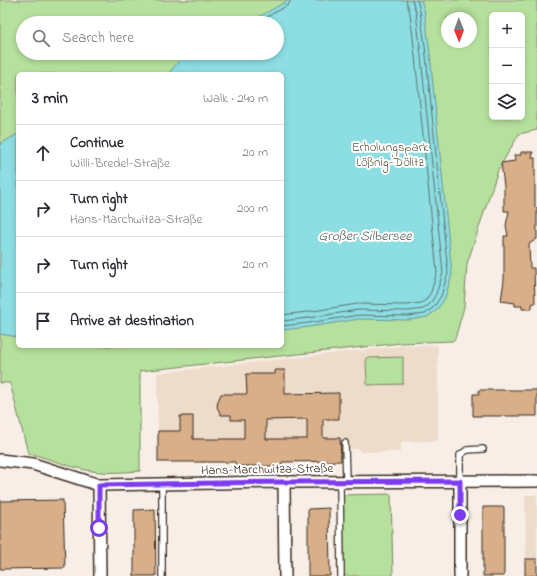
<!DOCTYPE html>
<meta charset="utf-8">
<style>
body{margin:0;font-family:"Indie Flower",sans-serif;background:#f2f2f3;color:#2b2b33}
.controls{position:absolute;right:12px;top:12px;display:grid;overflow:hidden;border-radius:6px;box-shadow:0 2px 6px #0003}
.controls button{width:36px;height:36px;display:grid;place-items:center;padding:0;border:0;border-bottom:1px solid #e1e1e2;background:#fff;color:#2b2b33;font:20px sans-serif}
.compass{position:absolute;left:441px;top:12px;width:36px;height:36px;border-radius:50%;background:#fff;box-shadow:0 2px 6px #0003;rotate:179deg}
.stop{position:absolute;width:12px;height:12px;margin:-9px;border:3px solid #7c3aed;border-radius:50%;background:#fff}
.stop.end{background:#7c3aed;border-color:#fff;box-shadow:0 1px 4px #0008}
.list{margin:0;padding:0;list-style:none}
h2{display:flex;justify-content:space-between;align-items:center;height:52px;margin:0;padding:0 16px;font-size:17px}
h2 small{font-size:13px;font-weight:400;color:#7c7c81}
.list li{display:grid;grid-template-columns:26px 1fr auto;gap:12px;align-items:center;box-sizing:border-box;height:56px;padding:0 16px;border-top:1px solid #e1e1e2}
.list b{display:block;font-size:15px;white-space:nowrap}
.list p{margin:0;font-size:13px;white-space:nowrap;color:#7c7c81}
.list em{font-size:13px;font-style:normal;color:#7c7c81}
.icon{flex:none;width:22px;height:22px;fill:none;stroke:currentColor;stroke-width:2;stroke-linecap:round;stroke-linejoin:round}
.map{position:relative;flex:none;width:537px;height:576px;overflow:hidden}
.search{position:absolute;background:#fff;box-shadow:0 2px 6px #0003;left:16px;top:16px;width:268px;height:44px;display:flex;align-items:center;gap:10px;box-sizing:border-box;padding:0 14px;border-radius:22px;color:#7c7c81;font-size:15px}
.panel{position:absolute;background:#fff;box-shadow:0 2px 6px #0003;left:16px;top:72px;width:268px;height:276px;border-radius:6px}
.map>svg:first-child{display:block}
.built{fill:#eedccb}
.green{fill:#b6e09d;stroke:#78855e;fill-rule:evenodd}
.water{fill:#8cdee3;stroke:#6c9694}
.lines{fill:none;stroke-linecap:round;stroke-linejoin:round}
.shore{stroke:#5b726d;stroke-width:1}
.building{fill:#d8af89;stroke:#3b2a1e;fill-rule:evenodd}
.service-casing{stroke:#3b2a1e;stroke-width:8}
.minor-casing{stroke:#3b2a1e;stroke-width:14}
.service{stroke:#fff;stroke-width:5.5}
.minor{stroke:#fff;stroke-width:11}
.route{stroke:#7c3aed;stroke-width:5}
.labels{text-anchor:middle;stroke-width:4;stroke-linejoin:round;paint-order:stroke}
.park-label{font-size:13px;fill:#5a583e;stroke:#fff}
.street-label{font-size:13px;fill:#3b2a1e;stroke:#fff}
.water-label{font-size:14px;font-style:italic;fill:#536059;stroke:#fff}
</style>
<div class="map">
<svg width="537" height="576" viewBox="0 0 537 576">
<rect width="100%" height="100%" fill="#f7efe7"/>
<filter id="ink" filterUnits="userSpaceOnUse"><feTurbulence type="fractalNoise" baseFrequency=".025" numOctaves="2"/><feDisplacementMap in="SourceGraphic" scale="8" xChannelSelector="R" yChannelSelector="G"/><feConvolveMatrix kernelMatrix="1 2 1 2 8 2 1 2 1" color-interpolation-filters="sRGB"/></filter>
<g filter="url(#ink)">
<path class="built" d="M 438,345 L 438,441 L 401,442 L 401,452 L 360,452 L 359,449 L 349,449 L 349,443 L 341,443 L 341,461 L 158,462 L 157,373 L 401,346 Z
M 525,495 L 537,495 L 537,576 L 526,576 Z"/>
<path class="green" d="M 0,0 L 537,0 L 537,130 L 519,134 L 498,170 L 467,264 L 464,307 L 455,339 L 452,341 L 401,343 L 140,371 L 140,471 C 127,472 113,473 100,472 C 75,470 52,459 28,453 L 10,383 L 0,383 ZM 492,15 L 522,15 L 522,117 L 492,117 ZM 447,18 L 471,18 L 471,42 L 447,42 ZM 23,23 L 277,23 L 277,53 L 23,53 ZM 18,74 L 282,74 L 282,346 L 18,346 Z
M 403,357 L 403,384 L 367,385 L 366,358 Z
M 391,494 L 393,576 L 341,576 L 340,495 Z"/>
<path class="water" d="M 289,0 L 421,0 L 424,9 L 429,45 L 452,274 L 445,298 L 437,310 L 427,317 L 409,320 L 359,319 L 309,327 L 282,330 L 282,74 L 168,74 L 186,53 L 277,53 L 277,23 L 248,23 Z
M 18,134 L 18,337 L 0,334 L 0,144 Z"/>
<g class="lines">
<path class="shore" d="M 256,23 L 288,5 L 291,0
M 282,315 L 307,312 L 357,304 L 407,305 L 421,303 L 426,300 L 431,292 L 437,272 L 414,47 L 410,13 L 406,0
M 282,321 L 308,318 L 358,310 L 408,311 L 423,309 L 430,304 L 436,294 L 443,273 L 420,47 L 416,12 L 412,0
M 282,326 L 308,323 L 359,315 L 408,316 L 425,314 L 434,307 L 441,296 L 448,273 L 425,46 L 420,11 L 417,0"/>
</g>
<path class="building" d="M 521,152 L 533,152 L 532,158 L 535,158 L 535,207 L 537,209 L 537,239 L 529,244 L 530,268 L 534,268 L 535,303 L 532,304 L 532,309 L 522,309 L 522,306 L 515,306 L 515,303 L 501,301 L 504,280 L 504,236 L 508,236 L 506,225 L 509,211 L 504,211 L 504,186 L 501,163 L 515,161 L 514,155 L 521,155 Z
M 275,370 L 285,370 L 285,394 L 339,393 L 339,419 L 323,419 L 323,438 L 340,438 L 341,461 L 282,462 L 282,466 L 235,466 L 235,462 L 158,462 L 158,431 L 180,431 L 180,416 L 193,416 L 193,439 L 244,439 L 244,420 L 231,420 L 231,415 L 221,415 L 217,407 L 218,401 L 221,394 L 247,394 L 246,374 L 275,374 ZM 307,419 L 307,439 L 266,439 L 266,420 Z
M 479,390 L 537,390 L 537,416 L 473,416 L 473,394 L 479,394 Z
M 63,500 L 65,568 L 0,569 L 0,501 Z
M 483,507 L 504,507 L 504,576 L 483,576 Z
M 329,508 L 330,576 L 308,576 L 308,509 Z
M 155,509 L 156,576 L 134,576 L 134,510 Z
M 525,559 L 537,559 L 537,576 L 525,576 Z"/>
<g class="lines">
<g class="service-casing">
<path id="service" d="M 345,443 L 346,481
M 340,481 L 341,576
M 460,481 L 460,455 L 467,450 L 483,449
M 162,484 L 162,576"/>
</g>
<g class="minor-casing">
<path id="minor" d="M 0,460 L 33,464 L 99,485 L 284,482 L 537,481
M 460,481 L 460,576
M 284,482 L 285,576
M 99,485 L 100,576"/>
</g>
<use href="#service" class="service"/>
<use href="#minor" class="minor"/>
</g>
</g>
<g class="lines" filter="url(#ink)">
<path class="route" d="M 99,528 L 99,485 L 284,482 L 460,481 L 460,515"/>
</g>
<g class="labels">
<g class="park-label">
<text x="390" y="151">Erholungspark<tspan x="390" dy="15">Lößnig-Dölitz</tspan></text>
</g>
<g class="street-label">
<text transform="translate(267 468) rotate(-1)" y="5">Hans-Marchwitza-Straße</text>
</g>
<g class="water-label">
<text x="365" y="240">Großer Silbersee</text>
</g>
</g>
</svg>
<div class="controls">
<button>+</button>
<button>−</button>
<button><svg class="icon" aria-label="layers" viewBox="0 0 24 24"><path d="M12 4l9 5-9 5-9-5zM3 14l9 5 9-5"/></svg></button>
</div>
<svg class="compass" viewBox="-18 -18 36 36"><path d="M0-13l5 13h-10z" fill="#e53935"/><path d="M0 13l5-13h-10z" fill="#7c7c81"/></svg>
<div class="stop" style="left:99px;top:528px"></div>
<div class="stop end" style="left:460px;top:515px"></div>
<div class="search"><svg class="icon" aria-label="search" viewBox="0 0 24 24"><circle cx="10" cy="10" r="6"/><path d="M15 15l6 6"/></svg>Search here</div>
<section class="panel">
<h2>3 min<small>Walk · 240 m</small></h2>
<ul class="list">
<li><svg class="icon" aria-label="ahead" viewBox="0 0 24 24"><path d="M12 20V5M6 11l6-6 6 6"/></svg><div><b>Continue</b><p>Willi-Bredel-Straße</p></div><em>20 m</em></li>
<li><svg class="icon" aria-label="right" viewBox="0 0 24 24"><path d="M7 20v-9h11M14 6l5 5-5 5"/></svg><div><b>Turn right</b><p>Hans-Marchwitza-Straße</p></div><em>200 m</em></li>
<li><svg class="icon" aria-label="right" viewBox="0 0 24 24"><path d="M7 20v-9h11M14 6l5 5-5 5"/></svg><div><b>Turn right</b></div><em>20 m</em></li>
<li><svg class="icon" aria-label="arrive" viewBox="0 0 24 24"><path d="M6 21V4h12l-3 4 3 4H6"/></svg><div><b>Arrive at destination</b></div></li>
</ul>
</section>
</div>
